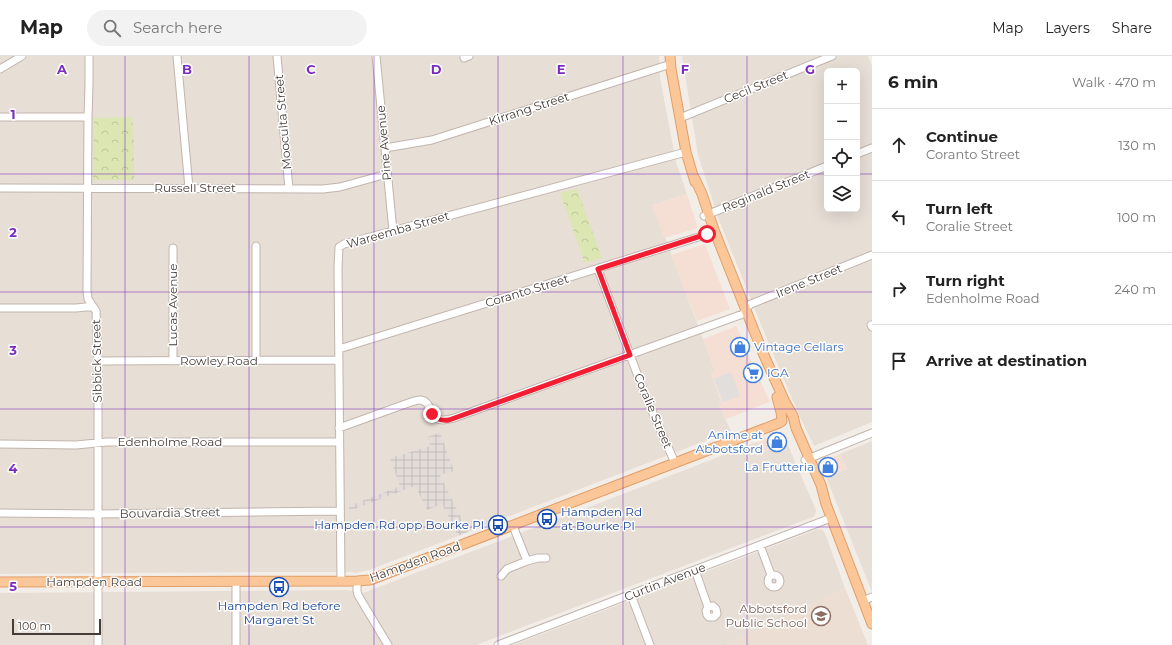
<!DOCTYPE html>
<meta charset="utf-8">
<style>
body{margin:0;font-family:Montserrat,sans-serif;background:#f2f2f2;color:#222}
.controls{position:absolute;right:12px;top:12px;display:grid;overflow:hidden;border-radius:6px;box-shadow:0 4px 16px #0002}
.controls button{width:36px;height:36px;display:grid;place-items:center;padding:0;border:0;border-bottom:1px solid #e0e0e0;background:#fff;color:#222;font:20px sans-serif}
.scale{position:absolute;left:12px;bottom:10px;width:89px;box-sizing:border-box;padding-left:4px;border:2px solid #473c37;border-top:0;font-size:11px;line-height:14px;white-space:nowrap;color:#473c37;-webkit-text-stroke:3px #fff;paint-order:stroke}
.stop{position:absolute;width:12px;height:12px;margin:-9px;border:3px solid #f41e32;border-radius:50%;background:#fff}
.stop.end{background:#f41e32;border-color:#fff;box-shadow:0 1px 4px #0008}
.list{margin:0;padding:0;list-style:none}
h2{display:flex;justify-content:space-between;align-items:center;height:52px;margin:0;padding:0 16px;font-size:17px}
h2 small{font-size:13px;font-weight:400;color:#767676}
.list li{display:grid;grid-template-columns:26px 1fr auto;gap:12px;align-items:center;box-sizing:border-box;height:72px;padding:0 16px;border-top:1px solid #e0e0e0}
.list b{display:block;font-size:15px;white-space:nowrap}
.list p{margin:0;font-size:13px;white-space:nowrap;color:#767676}
.list em{font-size:13px;font-style:normal;color:#767676}
.icon{flex:none;width:22px;height:22px;fill:none;stroke:currentColor;stroke-width:2;stroke-linecap:round;stroke-linejoin:round}
.map{position:relative;flex:none;width:872px;height:589px;overflow:hidden}
header{display:flex;align-items:center;gap:24px;box-sizing:border-box;height:56px;padding:0 20px;background:#fff;border-bottom:1px solid #e0e0e0}
header strong{font-size:19px}
nav{display:flex;gap:22px;margin-inline-start:auto;font-size:14px}
.search{width:280px;height:36px;background:#f2f2f2;display:flex;align-items:center;gap:10px;box-sizing:border-box;padding:0 14px;border-radius:22px;color:#767676;font-size:15px}
main{display:flex}
aside{flex:1;background:#fff}
.map>svg:first-child{display:block}
.residential{fill:#e7ded6;fill-rule:evenodd}
.commercial{fill:#f5dfd4}
.industrial{fill:url(#industrial-grid)}
.education{fill:#ecded2}
.park{fill:url(#park-crowns)}
.parking{fill:#e2dedc}
.lines{fill:none;stroke-linecap:round;stroke-linejoin:round}
.minor-casing{stroke:#c2b5ae;stroke-width:9}
.major-casing{stroke:#e09f69;stroke-width:11}
.minor{stroke:#fff;stroke-width:7}
.major{stroke:#fbc799;stroke-width:9}
.route{stroke:#f41e32;stroke-width:5}
.grid{fill:none;stroke:#7b2cbf;stroke-width:1;stroke-opacity:0.55}
.labels{text-anchor:middle;stroke-width:3;stroke-linejoin:round;paint-order:stroke}
.street-label{font-size:12px;fill:#473c37;stroke:#fff}
.shop-label{font-size:12px;fill:#366cbe;stroke:#fff;text-anchor:start}
.transit-label{font-size:12px;fill:#164399;stroke:#fff;text-anchor:start}
.education-label{font-size:12px;fill:#785e54;stroke:#fff;text-anchor:end}
.grid-label{font-size:13px;text-anchor:middle;font-weight:bold;fill:#7b2cbf;stroke:#fff;stroke-width:3;stroke-linejoin:round;paint-order:stroke}
</style>
<header>
<strong>Map</strong>
<div class="search"><svg class="icon" aria-label="search" viewBox="0 0 24 24"><circle cx="10" cy="10" r="6"/><path d="M15 15l6 6"/></svg>Search here</div>
<nav><a>Map</a><a>Layers</a><a>Share</a></nav>
</header>
<main>
<div class="map">
<svg width="872" height="589" viewBox="0 0 872 589">
<defs>
<pattern id="industrial-grid" width="8" height="8" patternUnits="userSpaceOnUse"><rect width="8" height="8" fill="#e3dcd9"/><path d="M0 4h8M4 0v8" fill="none" stroke="#c4bebb"/></pattern>
<pattern id="park-crowns" width="20" height="18" patternUnits="userSpaceOnUse"><rect width="20" height="18" fill="#dbe6b2"/><path d="M2 6a3 3 0 1 1 6 0M12 15a3 3 0 1 1 6 0" fill="none" stroke="#bdc69a"/></pattern>
</defs>
<rect width="100%" height="100%" fill="#f3ede8"/>
<path class="residential" d="M 0,0 L 659,0 L 660,22 L 676,106 L 687,138 L 653,149 L 715,315 L 711,317 L 722,348 L 719,349 L 731,375 L 468,476 L 439,418 L 454,414 L 428,381 L 430,390 L 400,430 L 349,450 L 349,455 L 415,429 L 442,448 L 458,480 L 369,514 L 355,517 L 352,516 L 264,516 L 0,518 Z
M 682,0 L 868,0 L 872,10 L 872,366 L 814,390 L 800,361 L 771,293 L 719,164 L 698,99 ZM 827,15 L 857,15 L 857,153 L 827,153 Z
M 872,385 L 872,536 L 826,421 L 847,413 L 840,398 Z
M 757,386 L 762,397 L 787,387 L 816,454 L 815,459 L 813,461 L 476,589 L 0,589 L 0,537 L 346,534 L 363,537 L 623,438 Z
M 818,473 L 822,474 L 825,477 L 845,532 L 727,589 L 513,589 Z"/>
<path class="commercial" d="M 687,138 L 698,172 L 664,182 L 652,149 Z
M 705,188 L 730,253 L 697,265 L 671,199 Z
M 736,270 L 737,271 L 752,307 L 770,346 L 726,363 L 719,349 L 722,347 L 711,317 L 715,315 L 703,283 Z
M 781,376 L 783,377 L 787,387 L 761,397 L 757,386 Z
M 840,398 L 847,413 L 826,421 L 821,406 Z"/>
<path class="industrial" d="M 440,376 L 454,415 L 440,419 L 468,476 L 458,480 L 442,448 L 427,454 L 415,430 L 349,455 L 349,450 L 400,430 L 390,402 L 430,390 L 428,381 Z"/>
<path class="education" d="M 845,532 L 868,589 L 727,589 Z"/>
<path class="park" d="M 132,61 L 134,80 L 134,124 L 93,124 L 94,62 Z
M 577,133 L 602,202 L 585,207 L 560,137 Z"/>
<path class="parking" d="M 731,316 L 740,340 L 723,346 L 714,323 Z"/>
<g class="lines">
<g class="minor-casing">
<path id="minor" d="M 89,0 L 89,28 L 88,61 L 87,235 L 88,243 L 96,255 L 98,305 L 98,589
M 177,0 L 189,132
M 277,0 L 289,133
M 376,0 L 393,175
M 464,2 L 469,0
M 0,13 L 22,0
M 0,61 L 88,61
M 680,62 L 832,0
M 385,92 L 432,84 L 671,8
M 857,98 L 872,92
M 0,132 L 323,133 L 340,131 L 387,118
M 704,160 L 827,110
M 598,213 L 645,339 L 675,407
M 0,252 L 76,252 L 86,251 L 93,251
M 871,269 L 872,271
M 339,293 L 705,179 L 714,174
M 256,304 L 256,190
M 98,305 L 339,304
M 173,305 L 173,192
M 339,372 L 411,346 C 414,345 418,344 421,344 C 436,347 425,371 454,362 L 743,258 L 746,252 L 751,248 L 872,199
M 0,388 L 76,389 L 107,386 L 339,386
M 805,404 L 872,377
M 0,457 L 97,458 L 340,455
M 760,489 L 771,519
M 527,505 L 538,502 L 546,502
M 695,514 L 708,551 L 706,555 L 707,559 L 709,561 L 714,561 L 717,558 L 716,553 L 713,550 L 708,551
M768 525a6 6 0 1 1 12 0a6 6 0 1 1-12 0Z
M 501,520 L 507,513 L 527,505 L 513,470
M 341,525 L 338,212 L 339,191 L 344,188 L 686,96
M 357,525 L 357,535 L 358,539 L 388,589
M 236,526 L 236,589
M 631,539 L 650,589
M 863,545 L 872,541
M 498,589 L 831,462"/>
</g>
<g class="major-casing">
<path id="major" d="M 670,0 L 671,13 L 686,96 L 695,126
M 694,121 L 702,138 L 714,174 L 763,297 L 785,346 L 793,360 L 796,372 L 821,429 L 826,448 L 872,568
M 777,341 L 781,356 L 782,365
M 0,526 L 357,525 L 370,524 L 779,367 L 782,365"/>
</g>
<use href="#minor" class="minor"/>
<use href="#major" class="major"/>
</g>
<g class="lines">
<path class="route" d="M 432,358 C 437,364 442,365 449,364 L 630,299 L 598,213 L 707,178"/>
</g>
<path class="grid" d="M 125,0 L 125,589M 249,0 L 249,589M 374,0 L 374,589M 498,0 L 498,589M 623,0 L 623,589M 747,0 L 747,589M 0,118 L 827,118M 857,118 L 872,118M 0,236 L 872,236M 0,353 L 872,353M 0,471 L 872,471"/>
<defs>
<g id="shop-ring" transform="scale(1)"><circle r="9.5" fill="#fff" stroke="#3f7fe0" stroke-width="1.5"/><path d="M-5-2.5h2.3a2.7 3.5 0 0 1 5.4 0H5L5.5 6h-11ZM-1.5-2.5h3a1.5 2.3 0 0 0-3 0Z" fill="#3f7fe0"/></g>
<g id="supermarket-ring" transform="scale(1)"><circle r="9.5" fill="#fff" stroke="#3f7fe0" stroke-width="1.5"/><path d="M-6-5.5h2.5l.6 2H6L4.5 2H-2.5L-4.4-4H-6ZM-1.5 3.2a1.3 1.3 0 1 0 .1 0ZM3 3.2a1.3 1.3 0 1 0 .1 0Z" fill="#3f7fe0"/></g>
<g id="bus-ring" transform="scale(1)"><circle r="9.5" fill="#fff" stroke="#1a4fb4" stroke-width="1.5"/><path d="M-5-6H5V4H4V6H2V4H-2V6H-4V4H-5ZM-3.5-4V0h7V-4ZM-3.5 1.2v1.5H-2V1.2ZM2 1.2v1.5H3.5V1.2Z" fill="#1a4fb4"/></g>
<g id="school-ring" transform="scale(1)"><circle r="9.5" fill="#fff" stroke="#8d6e63" stroke-width="1.5"/><path d="M0-5L7-2L0 1L-7-2ZM-4 1L0 2.5L4 1V4Q0 6-4 4Z" fill="#8d6e63"/></g>
</defs>
<g fill-rule="evenodd">
<use href="#shop-ring" x="740" y="291"/>
<use href="#supermarket-ring" x="753" y="317"/>
<use href="#shop-ring" x="777" y="386"/>
<use href="#shop-ring" x="828" y="411"/>
<use href="#bus-ring" x="547" y="463"/>
<use href="#bus-ring" x="498" y="469"/>
<use href="#bus-ring" x="279" y="531"/>
<use href="#school-ring" x="821" y="560"/>
</g>
<g class="labels">
<g class="street-label">
<text transform="translate(756 31) rotate(-22)" y="4">Cecil Street</text>
<text transform="translate(529 53) rotate(-18)" y="4">Kirrang Street</text>
<text transform="translate(283 66) rotate(-95)" y="4">Mooculta Street</text>
<text transform="translate(384 87) rotate(-95)" y="4">Pine Avenue</text>
<text x="195" y="136">Russell Street</text>
<text transform="translate(766 135) rotate(-22)" y="4">Reginald Street</text>
<text transform="translate(398 174) rotate(-16)" y="4">Wareemba Street</text>
<text transform="translate(809 225) rotate(-22)" y="4">Irene Street</text>
<text transform="translate(527 235) rotate(-17)" y="4">Coranto Street</text>
<text transform="translate(173 249) rotate(-90)" y="4">Lucas Avenue</text>
<text transform="translate(97 305) rotate(-91)" y="4">Sibbick Street</text>
<text x="219" y="309">Rowley Road</text>
<text transform="translate(653 355) rotate(67)" y="4">Coralie Street</text>
<text x="170" y="390">Edenholme Road</text>
<text transform="translate(170 457) rotate(-1)" y="4">Bouvardia Street</text>
<text transform="translate(415 506) rotate(-20)" y="4">Hampden Road</text>
<text x="94" y="530">Hampden Road</text>
<text transform="translate(665 526) rotate(-21)" y="4">Curtin Avenue</text>
</g>
<g class="shop-label">
<text x="754" y="295">Vintage Cellars</text>
<text x="767" y="321">IGA</text>
<text x="763" y="383" text-anchor="end">Anime at<tspan x="763" dy="14">Abbotsford</tspan></text>
<text x="814" y="415" text-anchor="end">La Frutteria</text>
</g>
<g class="transit-label">
<text x="561" y="460">Hampden Rd<tspan x="561" dy="14">at Bourke Pl</tspan></text>
<text x="484" y="473" text-anchor="end">Hampden Rd opp Bourke Pl</text>
<text x="279" y="554" text-anchor="middle">Hampden Rd before<tspan x="279" dy="14">Margaret St</tspan></text>
</g>
<g class="education-label">
<text x="807" y="557">Abbotsford<tspan x="807" dy="14">Public School</tspan></text>
</g>
</g>
<g class="grid-label">
<text x="62" y="18">A</text>
<text x="187" y="18">B</text>
<text x="311" y="18">C</text>
<text x="436" y="18">D</text>
<text x="561" y="18">E</text>
<text x="685" y="18">F</text>
<text x="810" y="18">G</text>
<text x="13" y="63">1</text>
<text x="13" y="181">2</text>
<text x="13" y="299">3</text>
<text x="13" y="417">4</text>
<text x="13" y="535">5</text>
</g>
</svg>
<div class="controls">
<button>+</button>
<button>−</button>
<button><svg class="icon" aria-label="locate" viewBox="0 0 24 24"><circle cx="12" cy="12" r="6"/><path d="M12 2v4M12 18v4M2 12h4M18 12h4"/></svg></button>
<button><svg class="icon" aria-label="layers" viewBox="0 0 24 24"><path d="M12 4l9 5-9 5-9-5zM3 14l9 5 9-5"/></svg></button>
</div>
<div class="scale">100 m</div>
<div class="stop" style="left:707px;top:178px"></div>
<div class="stop end" style="left:432px;top:358px"></div>
</div>
<aside>
<h2>6 min<small>Walk · 470 m</small></h2>
<ul class="list">
<li><svg class="icon" aria-label="ahead" viewBox="0 0 24 24"><path d="M12 20V5M6 11l6-6 6 6"/></svg><div><b>Continue</b><p>Coranto Street</p></div><em>130 m</em></li>
<li><svg class="icon" aria-label="left" viewBox="0 0 24 24"><path d="M17 20v-9H6M10 6l-5 5 5 5"/></svg><div><b>Turn left</b><p>Coralie Street</p></div><em>100 m</em></li>
<li><svg class="icon" aria-label="right" viewBox="0 0 24 24"><path d="M7 20v-9h11M14 6l5 5-5 5"/></svg><div><b>Turn right</b><p>Edenholme Road</p></div><em>240 m</em></li>
<li><svg class="icon" aria-label="arrive" viewBox="0 0 24 24"><path d="M6 21V4h12l-3 4 3 4H6"/></svg><div><b>Arrive at destination</b></div></li>
</ul>
</aside>
</main>
